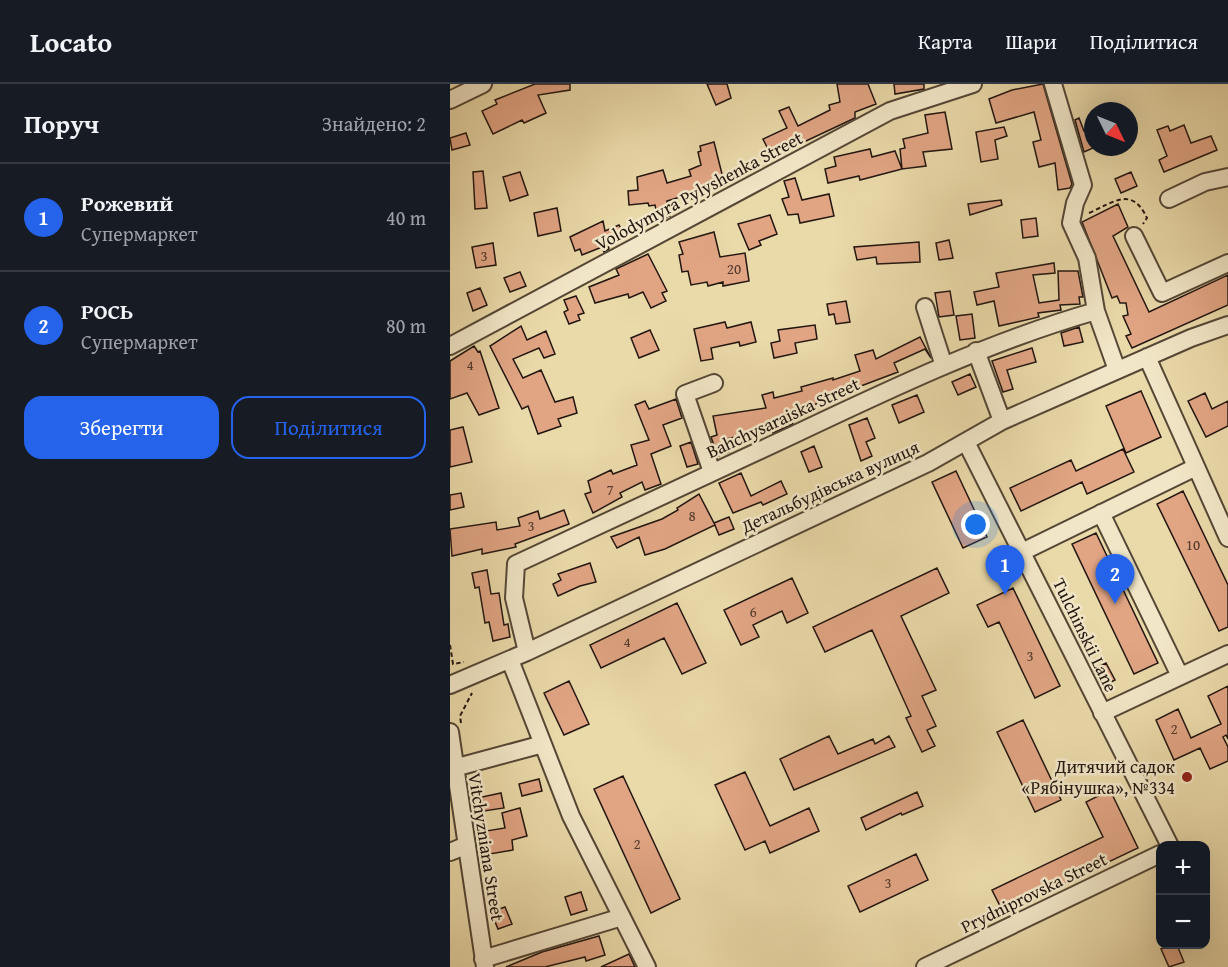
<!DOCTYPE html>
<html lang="uk">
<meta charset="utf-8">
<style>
body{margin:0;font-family:"Gentium Book Plus",serif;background:#20242c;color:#f1f3f6}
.controls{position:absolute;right:18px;bottom:18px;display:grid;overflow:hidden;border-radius:12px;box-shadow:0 6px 24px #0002}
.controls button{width:54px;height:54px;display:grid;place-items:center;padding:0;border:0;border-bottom:2px solid #363941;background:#171b24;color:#f1f3f6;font:30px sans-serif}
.compass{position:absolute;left:634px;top:18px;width:54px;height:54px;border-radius:50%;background:#171b24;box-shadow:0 6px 24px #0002;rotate:133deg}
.you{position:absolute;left:526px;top:441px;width:21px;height:21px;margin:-15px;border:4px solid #fff;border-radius:50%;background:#1a73e8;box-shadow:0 0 0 9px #1a73e833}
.badge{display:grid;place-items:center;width:39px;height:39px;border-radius:50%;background:#2563eb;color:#fff;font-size:20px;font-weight:700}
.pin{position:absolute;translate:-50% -50px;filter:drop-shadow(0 2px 3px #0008)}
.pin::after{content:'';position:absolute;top:32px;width:21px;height:18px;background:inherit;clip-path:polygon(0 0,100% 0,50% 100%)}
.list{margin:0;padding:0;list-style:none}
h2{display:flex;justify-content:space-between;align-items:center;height:78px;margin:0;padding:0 24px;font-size:26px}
h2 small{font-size:20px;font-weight:400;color:#9ea1a6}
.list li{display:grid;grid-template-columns:39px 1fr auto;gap:18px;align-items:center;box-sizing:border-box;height:108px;padding:0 24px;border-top:2px solid #363941}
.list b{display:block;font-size:22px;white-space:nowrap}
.list p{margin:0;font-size:20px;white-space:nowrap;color:#9ea1a6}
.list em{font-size:20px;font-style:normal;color:#9ea1a6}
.actions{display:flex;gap:12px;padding:18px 24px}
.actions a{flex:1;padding:14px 0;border:2px solid #2563eb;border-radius:18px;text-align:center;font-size:21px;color:#2563eb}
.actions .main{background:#2563eb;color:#fff}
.map{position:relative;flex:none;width:778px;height:883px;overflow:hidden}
header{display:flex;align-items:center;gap:36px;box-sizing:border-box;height:84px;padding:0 30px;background:#171b24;border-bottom:2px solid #363941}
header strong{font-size:28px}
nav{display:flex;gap:33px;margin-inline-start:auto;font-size:21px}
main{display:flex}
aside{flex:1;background:#171b24}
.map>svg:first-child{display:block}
.building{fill:#e1a584;stroke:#221610;stroke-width:1.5}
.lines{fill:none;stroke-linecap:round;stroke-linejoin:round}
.minor-casing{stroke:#544736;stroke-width:20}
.path{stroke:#221610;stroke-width:2;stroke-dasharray:4.5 3;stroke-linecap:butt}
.minor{stroke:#f1e6c7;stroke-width:16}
.poi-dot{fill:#8f2418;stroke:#f1e6c7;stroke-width:2}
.labels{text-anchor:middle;stroke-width:5;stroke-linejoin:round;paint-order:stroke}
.number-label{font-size:15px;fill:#523a2d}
.street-label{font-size:18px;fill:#221610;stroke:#f1e6c7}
.poi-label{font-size:18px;fill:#221610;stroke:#f1e6c7;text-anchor:end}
</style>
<header>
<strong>Locato</strong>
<nav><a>Карта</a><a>Шари</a><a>Поділитися</a></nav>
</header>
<main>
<aside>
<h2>Поруч<small>Знайдено: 2</small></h2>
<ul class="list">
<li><span class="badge">1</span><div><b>Рожевий</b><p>Супермаркет</p></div><em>40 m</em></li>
<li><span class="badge">2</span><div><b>РОСЬ</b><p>Супермаркет</p></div><em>80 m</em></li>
</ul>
<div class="actions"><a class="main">Зберегти</a><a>Поділитися</a></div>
</aside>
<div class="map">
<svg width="778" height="883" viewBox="0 0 778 883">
<rect width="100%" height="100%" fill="#ead9a9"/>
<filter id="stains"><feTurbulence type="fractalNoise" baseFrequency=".00333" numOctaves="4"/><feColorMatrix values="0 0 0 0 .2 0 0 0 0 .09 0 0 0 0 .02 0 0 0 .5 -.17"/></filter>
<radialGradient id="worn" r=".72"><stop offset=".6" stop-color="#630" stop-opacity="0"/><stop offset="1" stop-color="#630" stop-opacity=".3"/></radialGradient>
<path class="building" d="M 85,0 L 120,0 L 120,6 L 88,11 L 96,29 L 74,39 L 72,36 L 43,50 L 32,27 L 47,20 L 45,16 Z
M 257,0 L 277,0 L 281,14 L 266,21 Z
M 387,0 L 418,0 L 426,20 L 405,28 L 405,34 L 322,73 L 313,55 L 337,44 L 329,27 L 339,23 L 348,42 L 380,26 L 379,21 L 390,18 Z
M 444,0 L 474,0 L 474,5 L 445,10 Z
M 593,0 L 622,100 L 620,104 L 608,106 L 605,79 L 589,83 L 583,58 L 591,56 L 584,28 L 546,39 L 539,15 L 562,6 Z
M 495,28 L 502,65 L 473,68 L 476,82 L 452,85 L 450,65 L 455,64 L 453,55 L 478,49 L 475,31 Z
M 629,34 L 634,47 L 643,44 L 643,64 L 634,68 L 625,36 Z
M 734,41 L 741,59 L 761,52 L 767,66 L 714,88 L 709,76 L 717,72 L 707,46 L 718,42 L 720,47 Z
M 554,43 L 557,52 L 545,56 L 548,75 L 531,78 L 526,48 Z
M 16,49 L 20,61 L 2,66 L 0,54 Z
M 264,58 L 274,98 L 258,103 L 260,107 L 242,115 L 240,110 L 217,117 L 220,132 L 208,135 L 205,121 L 199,122 L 198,119 L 179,121 L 178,107 L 188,106 L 187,93 L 213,86 L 217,99 L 241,92 L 239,86 L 251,81 L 248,68 L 251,67 L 250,62 Z
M 420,65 L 422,73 L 445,67 L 452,85 L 410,96 L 409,92 L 378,99 L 375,85 L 386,82 L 384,73 Z
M 33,87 L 37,124 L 25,125 L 23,88 Z
M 70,88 L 78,111 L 60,117 L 53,93 Z
M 681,88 L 687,102 L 671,109 L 665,95 Z
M 345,94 L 352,116 L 379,110 L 384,132 L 350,139 L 348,130 L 338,131 L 332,115 L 339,113 L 334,97 Z
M 551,116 L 552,121 L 520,131 L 518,120 Z
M 668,120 L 678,143 L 663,152 L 699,228 L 778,191 L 778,221 L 682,264 L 676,252 L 681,250 L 673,232 L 678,231 L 676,219 L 670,219 L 667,212 L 662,214 L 632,138 Z
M 107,124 L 111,147 L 88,152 L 84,129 Z
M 320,131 L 327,150 L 309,157 L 311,161 L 299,166 L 288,140 Z
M 586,134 L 588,152 L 573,154 L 571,136 Z
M 153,137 L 155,147 L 169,141 L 175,153 L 158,161 L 159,165 L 154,168 L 152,163 L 132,171 L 130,165 L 125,167 L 120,153 Z
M 264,148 L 270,173 L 295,169 L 299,197 L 273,202 L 273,198 L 258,202 L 257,198 L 241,201 L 238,187 L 232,188 L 229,171 L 233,170 L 229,158 Z
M 499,156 L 503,174 L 489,176 L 486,159 Z
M 469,158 L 470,178 L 427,180 L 426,173 L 407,176 L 404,163 Z
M 43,159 L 46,181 L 26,184 L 22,163 Z
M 198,170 L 217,207 L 212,209 L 216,217 L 201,224 L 193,208 L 179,214 L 178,210 L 145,219 L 139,203 L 169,191 L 166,185 Z
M 604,179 L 605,189 L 583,191 L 589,219 L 609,216 L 608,187 L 628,187 L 633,213 L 629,213 L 630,220 L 610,221 L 611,226 L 588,229 L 589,233 L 549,242 L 544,217 L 527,221 L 524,208 L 549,203 L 546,189 Z
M 70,188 L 76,202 L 60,208 L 54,194 Z
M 30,204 L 37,221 L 23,227 L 17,209 Z
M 500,207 L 504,231 L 489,233 L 485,209 Z
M 126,212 L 134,229 L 128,231 L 130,236 L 119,240 L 114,228 L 118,226 L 114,216 Z
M 396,217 L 400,238 L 386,240 L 384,230 L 379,231 L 377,220 Z
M 522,230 L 525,254 L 510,256 L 506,232 Z
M 275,238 L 277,244 L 301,238 L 306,258 L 290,262 L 289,258 L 261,264 L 263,275 L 251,277 L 244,245 Z
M 365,241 L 367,255 L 345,259 L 347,269 L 324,274 L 321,259 L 330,257 L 328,246 Z
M 71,242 L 77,256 L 96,247 L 105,270 L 94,274 L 89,264 L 63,275 L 73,294 L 91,286 L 105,318 L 123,313 L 127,329 L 108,335 L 111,342 L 88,350 L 78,322 L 72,325 L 40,262 Z
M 629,243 L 633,258 L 614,262 L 611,249 Z
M 200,246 L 209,266 L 189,274 L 181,254 Z
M 470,253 L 481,274 L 475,265 L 444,279 L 448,288 L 387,311 L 388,314 L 351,324 L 353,330 L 340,333 L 343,340 L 323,349 L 322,346 L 275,355 L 279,368 L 268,372 L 261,353 L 267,351 L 263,332 L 316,324 L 312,311 L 323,308 L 324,314 L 352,307 L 351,303 L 383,294 L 383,296 L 410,287 L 405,271 L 423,266 L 426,275 Z
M 24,262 L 28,268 L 30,267 L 49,324 L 29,331 L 17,309 L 0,315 L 0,277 Z
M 582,264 L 586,278 L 557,286 L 563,305 L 553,308 L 542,277 Z
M 520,290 L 526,303 L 508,311 L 502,298 Z
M 691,307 L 711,353 L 676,369 L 656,322 Z
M 755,309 L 762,325 L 778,317 L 778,342 L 756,353 L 738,317 Z
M 467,311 L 474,328 L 449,339 L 442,321 Z
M 226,315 L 232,334 L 213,341 L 221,362 L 201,370 L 211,400 L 195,406 L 192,398 L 170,409 L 172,413 L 143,429 L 135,410 L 141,408 L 138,397 L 161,386 L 163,390 L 187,381 L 181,361 L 199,356 L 185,321 L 195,317 L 199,325 Z
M 417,334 L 425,354 L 416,358 L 422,372 L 411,377 L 399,341 Z
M 13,343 L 22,378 L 0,383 L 0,346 Z
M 241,358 L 248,380 L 237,383 L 230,362 Z
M 364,362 L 372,383 L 359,388 L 351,368 Z
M 673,365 L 684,388 L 637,410 L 632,398 L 571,427 L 560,404 L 621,376 L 626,387 Z
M 506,387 L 537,453 L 513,464 L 482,398 Z
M 291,389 L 301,412 L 331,397 L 337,410 L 313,421 L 311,418 L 283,429 L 269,399 Z
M 733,407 L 778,501 L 778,543 L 769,547 L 707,420 Z
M 11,409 L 14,423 L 0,426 L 0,411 Z
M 249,410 L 265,441 L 215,465 L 195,471 L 189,453 L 167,464 L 161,453 L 212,435 L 228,426 L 227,424 Z
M 114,426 L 119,440 L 65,460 L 66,463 L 32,470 L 32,465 L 2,472 L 0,445 L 46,438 L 47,446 L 70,442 L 68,434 L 88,427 L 90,435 Z
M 279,433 L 284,445 L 269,451 L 264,439 Z
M 646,449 L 708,579 L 684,590 L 622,460 Z
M 140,479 L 146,498 L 130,502 L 108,512 L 103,500 L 111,496 L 108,490 Z
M 487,484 L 499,509 L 451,532 L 486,606 L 472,612 L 486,642 L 477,646 L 485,662 L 472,668 L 456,634 L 461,632 L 422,546 L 375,568 L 363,543 Z
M 37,486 L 41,510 L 49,509 L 54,541 L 58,540 L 60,553 L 43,557 L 39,538 L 35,539 L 29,503 L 25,504 L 22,489 Z
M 342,494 L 358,529 L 337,539 L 332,527 L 303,541 L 309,553 L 291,561 L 274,526 Z
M 563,504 L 610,602 L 585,614 L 549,538 L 538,543 L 527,521 Z
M 227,519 L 256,579 L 232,590 L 214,554 L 151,584 L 140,561 Z
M 656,579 L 665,596 L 652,603 L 643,585 Z
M 119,597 L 139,640 L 114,651 L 94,609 Z
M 778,602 L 778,655 L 776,651 L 773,653 L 778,663 L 778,677 L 760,685 L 750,664 L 724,676 L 706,636 L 728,625 L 741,654 L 771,640 L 758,612 Z
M 573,636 L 611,716 L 585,728 L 547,648 Z
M 379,652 L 388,670 L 423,655 L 425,660 L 439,652 L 445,663 L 344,706 L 330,675 Z
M 295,688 L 320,742 L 359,724 L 369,747 L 320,769 L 315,757 L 295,766 L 265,701 Z
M 173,692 L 230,815 L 201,829 L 144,705 Z
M 89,695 L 92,707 L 72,712 L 69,700 Z
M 660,706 L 688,764 L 553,828 L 542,806 L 653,753 L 636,718 Z
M 467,708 L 473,722 L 452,731 L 451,729 L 416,746 L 411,734 Z
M 51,709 L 54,724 L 34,727 L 32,713 Z
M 70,724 L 77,752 L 62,756 L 63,766 L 40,770 L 36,747 L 55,744 L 52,729 Z
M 466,770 L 478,796 L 410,828 L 398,802 Z
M 131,808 L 137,826 L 121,831 L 115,813 Z
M 55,823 L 62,840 L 48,845 L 41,828 Z
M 149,852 L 155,871 L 136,877 L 135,873 L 95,883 L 56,883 L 92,868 Z
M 721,861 L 727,861 L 734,878 L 719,883 L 711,865 Z
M 179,870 L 185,883 L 151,883 Z"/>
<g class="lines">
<g class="minor-casing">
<path id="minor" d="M 603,0 L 633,101 L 625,119 L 621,139 L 637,174 L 646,227
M 0,16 L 33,0
M 719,115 L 755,98 L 778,93
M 684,152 L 712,209 L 778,179
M 475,223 L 494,282
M 0,262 L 440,27 L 523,0
M 526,267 L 552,337
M 697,273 L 778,454
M 516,358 L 720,762
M 262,388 L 235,310 L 264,299
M 651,429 L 730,592
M 572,468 L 746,383
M 77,568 L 64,514 L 66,480 C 158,437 250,394 343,351 C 442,304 541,257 646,227 L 667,286
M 60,576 L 121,732 L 197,883
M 0,601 L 77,568 L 478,379 L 552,337 L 741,254 L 778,241
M 652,629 L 778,570
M 0,648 L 35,883
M 4,684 L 93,660
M 0,768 L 17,761
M 33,875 L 172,833
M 475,883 L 710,770"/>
</g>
<path class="path" d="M 639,129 C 664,118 682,102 697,134 L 693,140
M 0,561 L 3,580 L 14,578
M 11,639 L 10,632 L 22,609"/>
<use href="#minor" class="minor"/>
</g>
<circle class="poi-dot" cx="737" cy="693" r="6"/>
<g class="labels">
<g class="number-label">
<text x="34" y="177">3</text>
<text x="284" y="190">20</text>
<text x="20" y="286">4</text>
<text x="160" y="411">7</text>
<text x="242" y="437">8</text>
<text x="81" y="447">3</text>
<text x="743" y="466">10</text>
<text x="303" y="533">6</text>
<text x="177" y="563">4</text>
<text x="580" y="577">3</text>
<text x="724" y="650">2</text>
<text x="187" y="765">2</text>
<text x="438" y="804">3</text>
</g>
<g class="street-label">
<text transform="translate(249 107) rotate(-28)" y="6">Volodymyra Pylyshenka Street</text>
<text transform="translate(333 334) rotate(-25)" y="6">Bahchysaraiska Street</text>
<text transform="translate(380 403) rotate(-25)" y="6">Детальбудівська вулиця</text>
<text transform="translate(635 551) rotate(64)" y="6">Tulchinskii Lane</text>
<text transform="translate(36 763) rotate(81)" y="6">Vitchyzniana Street</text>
<text transform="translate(584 809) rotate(-26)" y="6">Prydniprovska Street</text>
</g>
<g class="poi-label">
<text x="725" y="689">Дитячий садок<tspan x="725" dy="21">«Рябінушка», №334</tspan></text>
</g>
</g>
<rect width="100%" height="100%" filter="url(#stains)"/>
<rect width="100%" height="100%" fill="url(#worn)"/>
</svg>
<div class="controls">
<button>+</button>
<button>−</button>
</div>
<svg class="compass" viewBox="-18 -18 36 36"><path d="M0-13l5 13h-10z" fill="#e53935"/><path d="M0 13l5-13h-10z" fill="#9ea1a6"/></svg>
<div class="you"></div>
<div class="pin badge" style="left:555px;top:511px">1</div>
<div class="pin badge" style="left:665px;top:520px">2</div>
</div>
</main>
